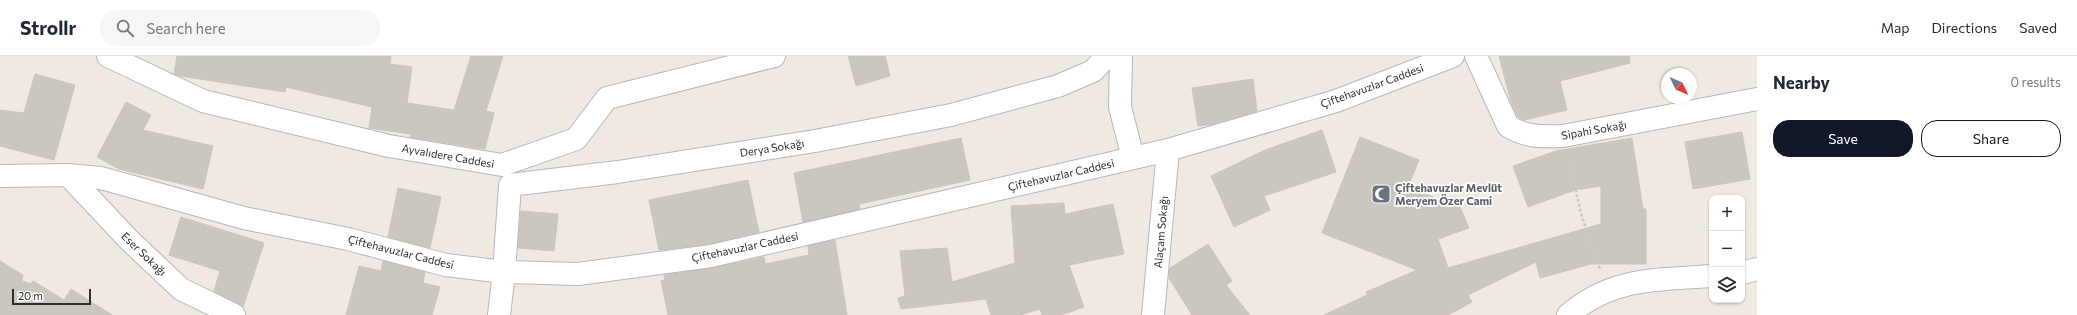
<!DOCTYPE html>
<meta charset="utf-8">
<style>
body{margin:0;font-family:Commissioner,sans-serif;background:#f6f6f7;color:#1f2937}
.controls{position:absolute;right:12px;bottom:12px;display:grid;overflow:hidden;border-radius:8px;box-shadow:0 1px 3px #0004}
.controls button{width:36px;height:36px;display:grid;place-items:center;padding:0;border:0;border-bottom:1px solid #e0e1e3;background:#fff;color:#1f2937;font:20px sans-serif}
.compass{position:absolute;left:1661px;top:12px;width:36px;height:36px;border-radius:50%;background:#fff;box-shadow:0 1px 3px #0004;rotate:134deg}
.scale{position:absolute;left:12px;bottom:10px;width:79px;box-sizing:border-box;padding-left:4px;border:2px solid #2e2e2e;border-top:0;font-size:11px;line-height:14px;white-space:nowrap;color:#2e2e2e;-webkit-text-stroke:3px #fff;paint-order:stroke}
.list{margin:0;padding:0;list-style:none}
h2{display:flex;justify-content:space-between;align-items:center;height:52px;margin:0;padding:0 16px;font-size:17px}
h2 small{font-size:13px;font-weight:400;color:#747a83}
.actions{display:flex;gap:8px;padding:12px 16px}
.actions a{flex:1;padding:9px 0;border:1px solid #111827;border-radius:16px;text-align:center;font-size:14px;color:#111827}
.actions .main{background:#111827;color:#fff}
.icon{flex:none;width:22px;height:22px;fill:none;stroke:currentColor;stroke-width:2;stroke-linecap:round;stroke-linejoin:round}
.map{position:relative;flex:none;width:1757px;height:259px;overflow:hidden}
header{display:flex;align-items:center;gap:24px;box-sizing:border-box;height:56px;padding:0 20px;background:#fff;border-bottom:1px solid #e0e1e3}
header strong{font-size:19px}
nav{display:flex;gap:22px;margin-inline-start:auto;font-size:14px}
.search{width:280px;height:36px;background:#f6f6f7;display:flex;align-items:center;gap:10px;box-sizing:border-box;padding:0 14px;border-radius:16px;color:#747a83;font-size:15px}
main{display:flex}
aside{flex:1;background:#fff}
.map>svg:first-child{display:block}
.building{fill:#cbc7bf;stroke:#cbc5ba}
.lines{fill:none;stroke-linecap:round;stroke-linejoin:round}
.minor-casing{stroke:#b4b7c1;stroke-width:24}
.path{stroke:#c9c9c9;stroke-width:2.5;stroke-dasharray:3 2;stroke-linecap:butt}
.minor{stroke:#fff;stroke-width:22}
.labels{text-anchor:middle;stroke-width:3.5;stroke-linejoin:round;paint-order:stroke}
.street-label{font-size:11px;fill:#2e2e2e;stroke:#fff}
.worship-label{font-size:11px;font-weight:bold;fill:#5b616d;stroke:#fff;text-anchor:start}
</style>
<header>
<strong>Strollr</strong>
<div class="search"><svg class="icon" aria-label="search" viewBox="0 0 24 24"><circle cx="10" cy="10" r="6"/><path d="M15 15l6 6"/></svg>Search here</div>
<nav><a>Map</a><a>Directions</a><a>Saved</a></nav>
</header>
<main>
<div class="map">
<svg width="1757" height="259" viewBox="0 0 1757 259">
<rect width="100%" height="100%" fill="#efe9e1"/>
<path class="building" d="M 177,0 L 391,0 L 390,8 L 412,11 L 407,47 L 454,54 L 471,0 L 503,0 L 486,55 L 494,57 L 485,93 L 410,81 L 411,78 L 369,72 L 372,51 L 286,31 L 285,36 L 180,20 L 174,18 Z
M 848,0 L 885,0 L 890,20 L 856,30 Z
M 1499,0 L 1629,0 L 1630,7 L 1560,25 L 1567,54 L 1524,64 L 1518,61 L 1511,46 Z
M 35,18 L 75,29 L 54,104 L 0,90 L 0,54 L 24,57 Z
M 1253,23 L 1257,55 L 1214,68 L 1198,70 L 1192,32 Z
M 126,46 L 151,59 L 143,74 L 213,90 L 203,133 L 119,113 L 97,101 Z
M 1322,74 L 1336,116 L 1264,140 L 1270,154 L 1234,171 L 1211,120 L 1265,94 Z
M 1742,76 L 1750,123 L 1693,133 L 1685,86 Z
M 1360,81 L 1419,104 L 1408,131 L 1443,145 L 1456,141 L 1469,172 L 1438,183 L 1448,212 L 1601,168 L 1601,130 L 1575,134 L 1528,151 L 1513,110 L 1556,95 L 1632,82 L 1643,153 L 1646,153 L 1646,208 L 1591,208 L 1540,222 L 1536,206 L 1468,239 L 1472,246 L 1448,259 L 1324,259 L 1367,239 L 1366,236 L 1417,214 L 1322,177 Z
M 961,82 L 970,124 L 859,148 L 860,153 L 803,166 L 794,117 Z
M 748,124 L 759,176 L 709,188 L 659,194 L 649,144 Z
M 398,132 L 441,141 L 430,192 L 388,181 Z
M 1064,147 L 1065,158 L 1113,148 L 1124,198 L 1069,209 L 1084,251 L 1061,259 L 1042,259 L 1040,253 L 1020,259 L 991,259 L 986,243 L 901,253 L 898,242 L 905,240 L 900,195 L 947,192 L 952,226 L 1015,207 L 1011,150 Z
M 521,155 L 558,158 L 554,195 L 518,192 Z
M 181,161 L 264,187 L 243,251 L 214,235 L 220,215 L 169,199 Z
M 835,184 L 847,259 L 668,259 L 661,225 L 665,224 L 664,219 L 713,212 L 764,201 L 765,208 L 809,199 L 808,190 Z
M 1208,188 L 1232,225 L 1226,229 L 1250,259 L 1192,259 L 1169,222 L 1170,212 Z
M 0,205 L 23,219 L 22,225 L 31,228 L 33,225 L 64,244 L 71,233 L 112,259 L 0,259 Z
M 383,205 L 425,216 L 423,227 L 440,231 L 432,259 L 346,259 L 359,210 L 381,215 Z"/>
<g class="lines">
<g class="minor-casing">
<path id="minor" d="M 108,0 L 203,45 L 389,90 L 502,109 L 576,83 L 607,42 L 774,0
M 1121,0 L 1120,51 L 1133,102
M 1476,0 L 1508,70 C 1525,81 1543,81 1563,80 L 1757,43
M 68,119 L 129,184 L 181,233 L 234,259
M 0,120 L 68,119 L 101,122 L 244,162 L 348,183 L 446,209 L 504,216 L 578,218 L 711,200 L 1168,94 L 1336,45 L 1453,0
M 1742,217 L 1757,213
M 499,259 L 504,216 L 510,129 L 618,116 L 815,85 L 951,59 L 1058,30 L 1093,15 L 1107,0
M 1153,259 L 1168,94
M 1568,259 C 1612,221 1657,224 1712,220"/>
</g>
<path class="path" d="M 1569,104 L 1581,158 L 1600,213"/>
<use href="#minor" class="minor"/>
</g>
<defs>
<g id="mosque-square" transform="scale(1)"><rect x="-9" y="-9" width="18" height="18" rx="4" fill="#6b7280" stroke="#fff"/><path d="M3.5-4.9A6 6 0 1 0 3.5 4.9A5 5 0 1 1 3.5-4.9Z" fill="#fff"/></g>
</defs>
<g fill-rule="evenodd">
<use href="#mosque-square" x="1381" y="138"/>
</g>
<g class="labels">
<g class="street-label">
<text transform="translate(1372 30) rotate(-20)" y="4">Çiftehavuzlar Caddesi</text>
<text transform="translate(1594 74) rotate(-10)" y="4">Sipahi Sokağı</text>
<text transform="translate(772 92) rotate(-9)" y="4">Derya Sokağı</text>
<text transform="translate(448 100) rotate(10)" y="4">Ayvalıdere Caddesi</text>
<text transform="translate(1061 119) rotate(-13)" y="4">Çiftehavuzlar Caddesi</text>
<text transform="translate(1161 176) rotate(-85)" y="4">Alaçam Sokağı</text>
<text transform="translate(745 191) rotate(-12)" y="4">Çiftehavuzlar Caddesi</text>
<text transform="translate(401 196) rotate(14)" y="4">Çiftehavuzlar Caddesi</text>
<text transform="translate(144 198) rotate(44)" y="4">Eser Sokağı</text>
</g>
<g class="worship-label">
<text x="1395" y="136">Çiftehavuzlar Mevlüt<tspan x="1395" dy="13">Meryem Özer Cami</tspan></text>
</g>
</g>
</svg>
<div class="controls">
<button>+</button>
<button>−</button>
<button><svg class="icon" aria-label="layers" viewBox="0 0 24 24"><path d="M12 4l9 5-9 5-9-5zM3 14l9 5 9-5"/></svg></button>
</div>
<svg class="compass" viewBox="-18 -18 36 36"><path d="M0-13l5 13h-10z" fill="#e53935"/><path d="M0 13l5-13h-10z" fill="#747a83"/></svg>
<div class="scale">20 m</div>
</div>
<aside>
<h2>Nearby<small>0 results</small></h2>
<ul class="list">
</ul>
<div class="actions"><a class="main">Save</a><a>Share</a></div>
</aside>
</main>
